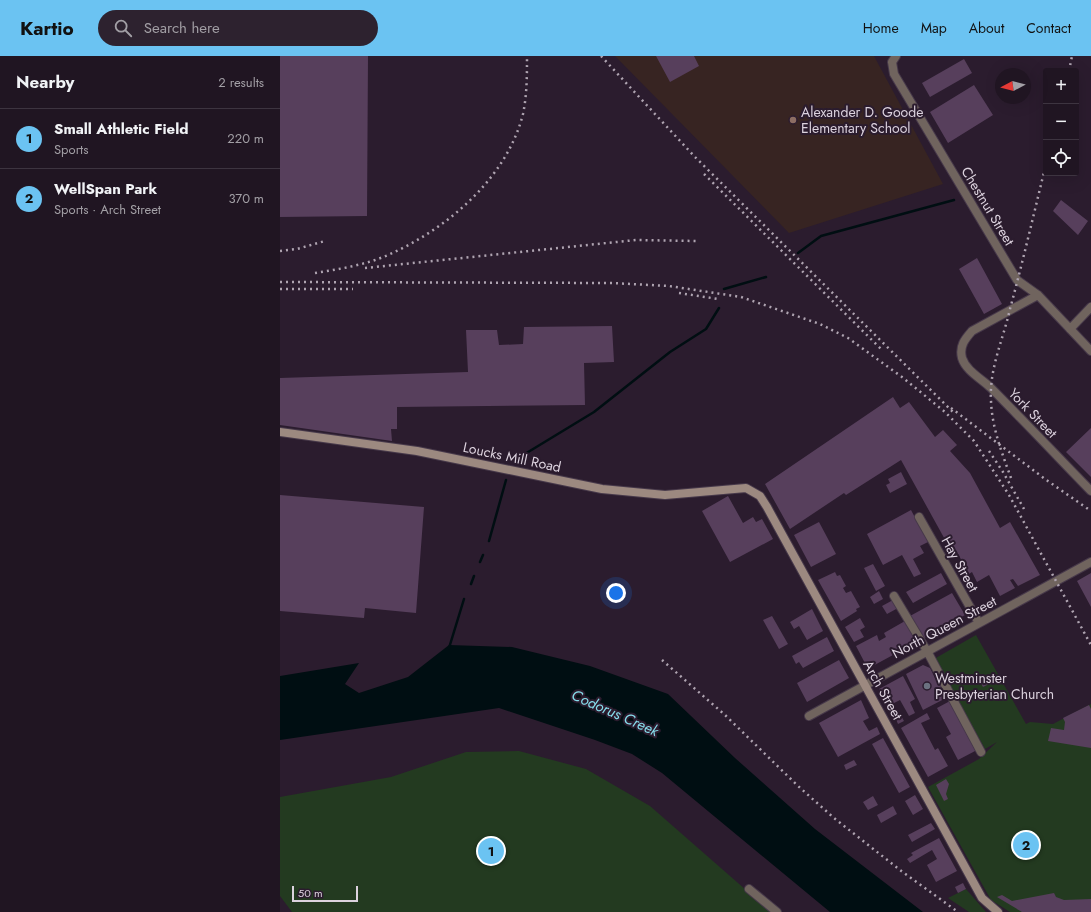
<!DOCTYPE html>
<meta charset="utf-8">
<style>
body{margin:0;font-family:Jost,sans-serif;background:#2d222f;color:#f1f3f6}
.controls{position:absolute;right:12px;top:12px;display:grid;overflow:hidden;border-radius:4px;box-shadow:0 4px 16px #0002}
.controls button{width:36px;height:36px;display:grid;place-items:center;padding:0;border:0;border-bottom:1px solid #3d3440;background:#201522;color:#f1f3f6;font:20px sans-serif}
.compass{position:absolute;left:715px;top:12px;width:36px;height:36px;border-radius:50%;background:#201522;box-shadow:0 4px 16px #0002;rotate:263deg}
.scale{position:absolute;left:12px;bottom:10px;width:66px;box-sizing:border-box;padding-left:4px;border:2px solid #dcd2de;border-top:0;font-size:11px;line-height:14px;white-space:nowrap;color:#dcd2de;-webkit-text-stroke:3px #2b1c2e;paint-order:stroke}
.you{position:absolute;left:336px;top:537px;width:14px;height:14px;margin:-10px;border:3px solid #fff;border-radius:50%;background:#1a73e8;box-shadow:0 0 0 6px #1a73e833}
.badge{display:grid;place-items:center;width:26px;height:26px;border-radius:50%;background:#6bc3f2;color:#111;font-size:13px;font-weight:700}
.pin{position:absolute;translate:-50% -50%;border:2px solid #fff;box-shadow:0 1px 4px #0006}
.list{margin:0;padding:0;list-style:none}
h2{display:flex;justify-content:space-between;align-items:center;height:52px;margin:0;padding:0 16px;font-size:17px}
h2 small{font-size:13px;font-weight:400;color:#a29fa5}
.list li{display:grid;grid-template-columns:26px 1fr auto;gap:12px;align-items:center;box-sizing:border-box;height:60px;padding:0 16px;border-top:1px solid #3d3440}
.list b{display:block;font-size:15px;white-space:nowrap}
.list p{margin:0;font-size:13px;white-space:nowrap;color:#a29fa5}
.list em{font-size:13px;font-style:normal;color:#a29fa5}
.icon{flex:none;width:22px;height:22px;fill:none;stroke:currentColor;stroke-width:2;stroke-linecap:round;stroke-linejoin:round}
.map{position:relative;flex:none;width:811px;height:856px;overflow:hidden}
header{display:flex;align-items:center;gap:24px;box-sizing:border-box;height:56px;padding:0 20px;background:#6bc3f2;color:#111}
header strong{font-size:19px}
nav{display:flex;gap:22px;margin-inline-start:auto;font-size:14px}
.search{width:280px;height:36px;background:#2d222f;display:flex;align-items:center;gap:10px;box-sizing:border-box;padding:0 14px;border-radius:22px;color:#a29fa5;font-size:15px}
main{display:flex}
aside{flex:1;background:#201522}
.map>svg:first-child{display:block}
.education{fill:#372422}
.green{fill:#233a20}
.water{fill:#000e12}
.lines{fill:none;stroke-linecap:round;stroke-linejoin:round}
.stream{stroke:#000e12;stroke-width:2.5}
.building{fill:#573f5c}
.street-casing{stroke:#47394a;stroke-width:10}
.secondary-casing{stroke:#47394a;stroke-width:10}
.street{stroke:#70645e;stroke-width:8}
.secondary{stroke:#9c8980;stroke-width:8}
.rail{stroke:#afa4b1;stroke-width:2.5;stroke-dasharray:2 4;stroke-linecap:butt}
.education-dot{fill:#8d6e63;stroke:#2b1c2e;stroke-width:1.5}
.worship-dot{fill:#6b7280;stroke:#2b1c2e;stroke-width:1.5}
.labels{text-anchor:middle;stroke-width:4;stroke-linejoin:round;paint-order:stroke}
.poi-label{font-size:14px;fill:#dcd2de;stroke:#2b1c2e;text-anchor:start}
.street-label{font-size:14px;fill:#dcd2de;stroke:#2b1c2e}
.water-label{font-size:15px;font-style:italic;fill:#87deec;stroke:#2b1c2e}
</style>
<header>
<strong>Kartio</strong>
<div class="search"><svg class="icon" aria-label="search" viewBox="0 0 24 24"><circle cx="10" cy="10" r="6"/><path d="M15 15l6 6"/></svg>Search here</div>
<nav><a>Home</a><a>Map</a><a>About</a><a>Contact</a></nav>
</header>
<main>
<aside>
<h2>Nearby<small>2 results</small></h2>
<ul class="list">
<li><span class="badge">1</span><div><b>Small Athletic Field</b><p>Sports</p></div><em>220 m</em></li>
<li><span class="badge">2</span><div><b>WellSpan Park</b><p>Sports · Arch Street</p></div><em>370 m</em></li>
</ul>
</aside>
<div class="map">
<svg width="811" height="856" viewBox="0 0 811 856">
<rect width="100%" height="100%" fill="#2b1c2e"/>
<path class="education" d="M 335,0 L 594,0 L 663,128 L 509,177 Z"/>
<path class="green" d="M 696,579 L 746,668 L 750,666 L 773,668 L 811,648 L 811,856 L 730,856 L 711,844 L 648,731 L 699,703 L 717,686 L 705,693 L 654,603 Z
M 239,695 L 306,713 L 370,750 L 491,856 L 12,856 L 0,840 L 0,741 L 111,721 L 186,696 Z
M 686,833 L 706,856 L 689,856 L 668,842 Z"/>
<path class="water" d="M 169,589 L 232,591 L 310,610 L 388,638 L 455,702 L 535,773 L 643,856 L 550,856 L 382,717 L 352,698 L 315,684 L 219,652 L 0,684 L 0,620 L 79,607 L 65,628 L 79,637 L 128,621 Z"/>
<g class="lines">
<path class="stream" d="M 518,197 L 541,180 L 674,144
M 444,233 L 486,221
M 235,404 L 314,356 L 390,296 L 426,273 L 439,252
M 209,485 L 226,424
M 200,506 L 203,499
M 191,528 L 194,520
M 169,592 L 184,543"/>
</g>
<path class="building" d="M 0,0 L 88,0 L 87,160 L 0,161 Z
M 376,0 L 414,0 L 419,10 L 390,26 Z
M 684,3 L 692,17 L 650,41 L 642,27 Z
M 694,29 L 713,59 L 668,87 L 650,56 Z
M 781,144 L 808,165 L 798,179 L 773,155 Z
M 697,202 L 722,248 L 704,258 L 679,213 Z
M 332,270 L 334,306 L 304,307 L 305,349 L 117,351 L 117,373 L 111,373 L 112,385 L 0,369 L 0,322 L 188,316 L 186,274 L 217,274 L 219,289 L 243,288 L 244,271 Z
M 613,341 L 620,352 L 629,346 L 655,381 L 663,374 L 677,389 L 670,395 L 690,417 L 720,472 L 730,466 L 760,519 L 738,530 L 733,523 L 730,524 L 735,532 L 720,540 L 709,519 L 697,526 L 692,516 L 689,518 L 677,496 L 673,498 L 621,404 L 566,439 L 564,437 L 510,473 L 485,428 Z
M 811,372 L 811,421 L 786,396 Z
M 621,416 L 627,428 L 610,437 L 606,429 L 610,427 L 608,423 Z
M 0,439 L 144,451 L 136,557 L 85,552 L 84,562 L 0,555 Z
M 448,440 L 463,467 L 473,461 L 476,466 L 482,463 L 493,483 L 450,506 L 422,455 Z
M 631,454 L 648,486 L 640,490 L 644,497 L 633,503 L 641,518 L 634,521 L 622,499 L 603,509 L 587,478 Z
M 539,466 L 556,498 L 531,511 L 514,479 Z
M 593,508 L 605,530 L 596,535 L 584,512 Z
M 555,516 L 557,520 L 560,519 L 566,530 L 563,532 L 566,537 L 571,535 L 580,551 L 576,553 L 577,555 L 561,565 L 538,524 Z
M 661,517 L 667,528 L 633,547 L 626,536 Z
M 811,517 L 811,551 L 797,525 Z
M 599,535 L 603,543 L 594,548 L 590,541 Z
M 672,537 L 685,559 L 643,583 L 630,560 Z
M 613,544 L 618,552 L 607,558 L 602,550 Z
M 532,553 L 543,575 L 527,584 L 519,570 L 514,573 L 510,566 Z
M 492,560 L 508,588 L 499,593 L 483,564 Z
M 580,562 L 585,571 L 580,574 L 584,581 L 574,586 L 565,571 Z
M 625,565 L 637,586 L 589,612 L 587,611 L 576,590 L 597,579 L 599,585 L 606,581 L 604,577 Z
M 547,581 L 554,595 L 523,612 L 519,606 L 516,608 L 512,600 Z
M 559,604 L 569,622 L 527,646 L 517,627 Z
M 643,609 L 650,612 L 656,624 L 658,623 L 668,641 L 643,654 L 626,618 Z
M 707,619 L 711,627 L 703,631 L 699,624 Z
M 623,620 L 635,643 L 630,646 L 635,657 L 629,660 L 620,644 L 608,650 L 599,633 Z
M 581,644 L 589,662 L 583,665 L 589,675 L 597,671 L 600,678 L 558,701 L 539,667 Z
M 670,645 L 697,694 L 678,704 L 666,681 L 671,678 L 657,652 Z
M 809,649 L 811,653 L 811,692 L 768,685 L 771,672 L 784,674 L 785,666 L 783,662 Z
M 647,657 L 650,663 L 641,667 L 655,694 L 658,692 L 668,710 L 648,721 L 621,672 Z
M 620,658 L 624,665 L 618,668 L 615,661 Z
M 603,682 L 630,731 L 619,737 L 592,688 Z
M 574,704 L 577,709 L 566,714 L 564,709 Z
M 666,723 L 669,728 L 666,738 L 668,743 L 664,745 L 656,729 Z
M 635,739 L 643,753 L 633,759 L 625,745 Z
M 593,740 L 598,749 L 588,754 L 583,746 Z
M 613,750 L 617,758 L 601,767 L 597,759 Z
M 651,767 L 655,773 L 632,786 L 628,779 Z
M 659,782 L 677,815 L 656,826 L 647,809 L 657,803 L 652,794 L 630,807 L 627,803 L 633,799 L 631,797 Z
M 683,827 L 686,833 L 678,837 L 675,831 Z
M 774,837 L 776,841 L 784,844 L 811,843 L 811,856 L 742,856 L 717,841 L 722,839 L 732,845 Z"/>
<g class="lines">
<g class="street-casing">
<path id="street" d="M 616,0 L 612,6 L 614,18 L 737,224 L 758,239 L 811,295
M 758,239 L 692,275 C 685,283 679,290 682,302 C 686,315 702,323 711,332 C 745,366 778,401 811,435
M 790,273 L 811,251
M 639,461 L 699,567
M 614,540 L 647,595 L 701,696
M 529,660 L 811,506
M 469,833 L 497,856"/>
</g>
<g class="secondary-casing">
<path id="secondary" d="M 0,376 L 137,395 L 322,433 L 385,439 L 466,432 L 480,440 L 487,451 L 702,842 L 718,856"/>
</g>
<use href="#street" class="street"/>
<use href="#secondary" class="secondary"/>
<path class="rail" d="M 321,0 L 415,101 L 674,357
M 789,15 L 792,0
M 424,118 L 602,294
M 0,195 L 17,193 L 45,185
M 85,212 L 356,184 L 416,185
M 35,217 C 60,213 85,209 108,199 C 167,173 227,122 243,58 C 247,39 247,19 247,0
M 0,226 L 332,227 L 389,230 L 461,241 L 540,268 L 568,282 L 622,321 L 665,356 L 694,385 L 729,439 L 811,589
M 0,233 L 73,233
M 399,237 L 438,243
M 671,352 L 765,423 L 811,455
M 709,395 L 723,416 L 744,453
M 731,422 C 722,397 712,372 711,345 C 709,313 723,284 730,253 C 743,205 754,157 766,108
M 382,604 L 445,659 L 518,730 L 554,762 L 620,814 L 678,856"/>
</g>
<circle class="education-dot" cx="513" cy="64" r="4"/>
<circle class="worship-dot" cx="647" cy="630" r="4"/>
<g class="labels">
<g class="poi-label">
<text x="521" y="61">Alexander D. Goode<tspan x="521" dy="16">Elementary School</tspan></text>
<text x="655" y="627">Westminster<tspan x="655" dy="16">Presbyterian Church</tspan></text>
</g>
<g class="street-label">
<text transform="translate(708 150) rotate(59)" y="5">Chestnut Street</text>
<text transform="translate(753 357) rotate(46)" y="5">York Street</text>
<text transform="translate(232 401) rotate(12)" y="5">Loucks Mill Road</text>
<text transform="translate(680 508) rotate(61)" y="5">Hay Street</text>
<text transform="translate(664 571) rotate(-28)" y="5">North Queen Street</text>
<text transform="translate(603 634) rotate(61)" y="5">Arch Street</text>
</g>
<g class="water-label">
<text transform="translate(335 657) rotate(24)" y="5">Codorus Creek</text>
</g>
</g>
</svg>
<div class="controls">
<button>+</button>
<button>−</button>
<button><svg class="icon" aria-label="locate" viewBox="0 0 24 24"><circle cx="12" cy="12" r="6"/><path d="M12 2v4M12 18v4M2 12h4M18 12h4"/></svg></button>
</div>
<svg class="compass" viewBox="-18 -18 36 36"><path d="M0-13l5 13h-10z" fill="#e53935"/><path d="M0 13l5-13h-10z" fill="#a29fa5"/></svg>
<div class="scale">50 m</div>
<div class="you"></div>
<div class="pin badge" style="left:211px;top:795px">1</div>
<div class="pin badge" style="left:746px;top:789px">2</div>
</div>
</main>
